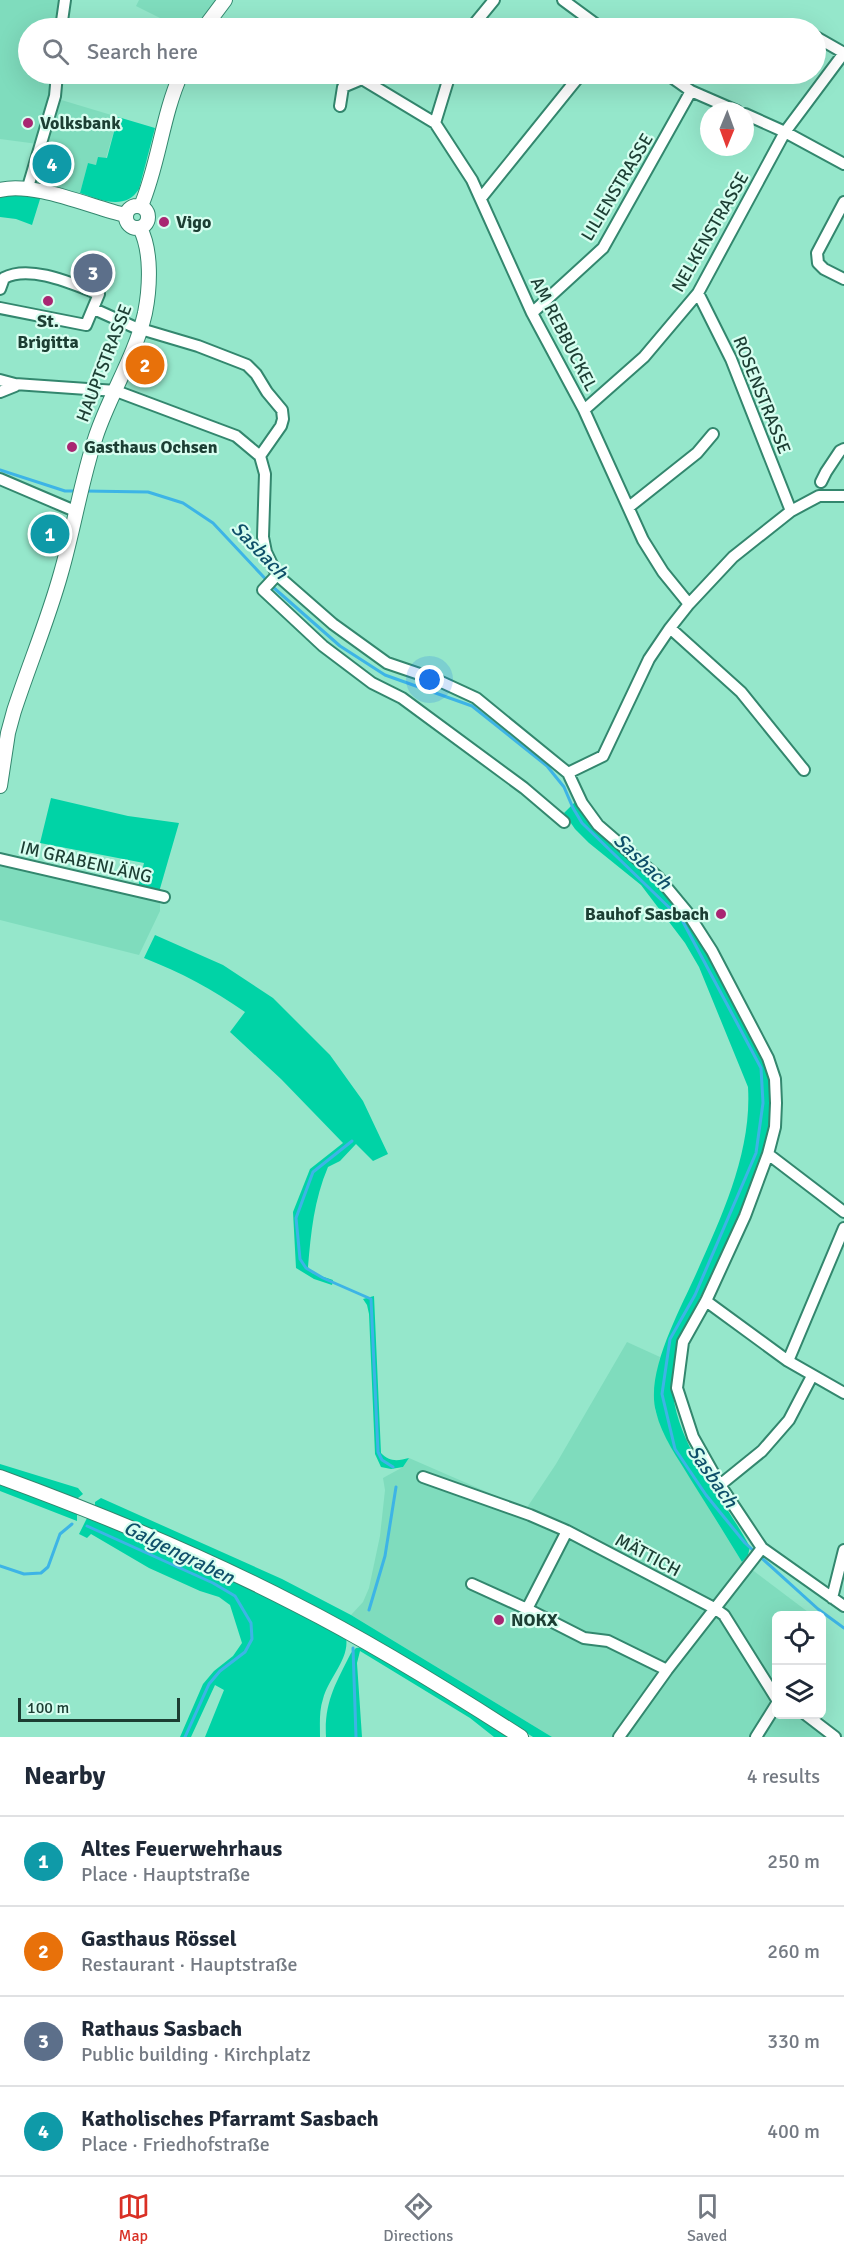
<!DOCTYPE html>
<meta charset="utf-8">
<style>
body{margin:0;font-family:Signika,sans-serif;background:#f6f6f7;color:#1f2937}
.controls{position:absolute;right:18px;bottom:18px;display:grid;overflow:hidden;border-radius:9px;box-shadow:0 6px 24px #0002}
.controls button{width:54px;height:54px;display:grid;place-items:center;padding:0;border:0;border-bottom:2px solid #e0e1e3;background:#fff;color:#1f2937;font:30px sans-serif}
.compass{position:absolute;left:700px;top:102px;width:54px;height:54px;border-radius:50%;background:#fff;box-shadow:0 6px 24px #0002;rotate:181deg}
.scale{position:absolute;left:18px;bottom:15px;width:162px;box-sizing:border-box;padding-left:6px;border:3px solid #1c3e33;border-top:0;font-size:16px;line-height:21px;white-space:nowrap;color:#1c3e33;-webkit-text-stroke:4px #d7fef0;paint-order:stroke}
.you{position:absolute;left:430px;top:680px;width:21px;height:21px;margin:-15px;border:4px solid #fff;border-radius:50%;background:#1a73e8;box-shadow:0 0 0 9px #1a73e833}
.badge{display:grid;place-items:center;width:39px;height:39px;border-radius:50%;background:#d93025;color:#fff;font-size:20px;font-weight:700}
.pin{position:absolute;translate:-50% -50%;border:3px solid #fff;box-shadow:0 2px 6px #0006}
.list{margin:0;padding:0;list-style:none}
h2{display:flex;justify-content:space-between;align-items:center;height:78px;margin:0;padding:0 24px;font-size:26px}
h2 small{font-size:20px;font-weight:400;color:#747a83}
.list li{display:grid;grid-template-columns:39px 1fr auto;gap:18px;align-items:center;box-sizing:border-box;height:90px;padding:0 24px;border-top:2px solid #e0e1e3}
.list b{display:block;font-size:22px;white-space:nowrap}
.list p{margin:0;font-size:20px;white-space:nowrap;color:#747a83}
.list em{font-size:20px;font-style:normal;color:#747a83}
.icon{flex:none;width:33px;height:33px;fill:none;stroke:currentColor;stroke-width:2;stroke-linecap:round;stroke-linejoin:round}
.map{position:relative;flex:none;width:844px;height:1737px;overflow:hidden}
.search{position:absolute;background:#fff;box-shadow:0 6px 24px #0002;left:18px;right:18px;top:18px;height:66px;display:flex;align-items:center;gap:15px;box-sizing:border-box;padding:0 21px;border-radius:33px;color:#747a83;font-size:22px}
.sheet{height:438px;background:#fff}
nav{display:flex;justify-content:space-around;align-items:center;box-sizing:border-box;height:84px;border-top:2px solid #e0e1e3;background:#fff;font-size:16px;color:#747a83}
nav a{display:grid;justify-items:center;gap:3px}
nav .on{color:#d93025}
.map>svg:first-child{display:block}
.built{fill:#7fdcbd}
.green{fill:#00d3a6}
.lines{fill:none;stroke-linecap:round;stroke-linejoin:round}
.stream{stroke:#3db4e6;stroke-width:3}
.minor-casing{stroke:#33876e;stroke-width:14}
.tertiary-casing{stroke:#33876e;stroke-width:16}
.minor{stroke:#fff;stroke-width:10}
.tertiary{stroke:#fff;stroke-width:14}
.poi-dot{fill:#a92672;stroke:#d7fef0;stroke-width:2}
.labels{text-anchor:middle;stroke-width:4.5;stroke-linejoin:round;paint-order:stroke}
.poi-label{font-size:18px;font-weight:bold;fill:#1c3e33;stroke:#d7fef0;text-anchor:start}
.street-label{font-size:18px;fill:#1c3e33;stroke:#d7fef0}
.water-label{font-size:20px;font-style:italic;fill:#0f506a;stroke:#d7fef0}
</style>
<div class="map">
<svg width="844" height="1737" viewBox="0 0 844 1737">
<rect width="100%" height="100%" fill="#95e7cb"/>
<path class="built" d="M 0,0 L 71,0 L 66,28 L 28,28 L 28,74 L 60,74 L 58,99 L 118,117 L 106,158 L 96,165 L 88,163 L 80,193 L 27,186 L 38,144 L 0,139 Z
M 139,0 L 225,0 L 203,28 L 180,28 L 136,6 Z
M 0,861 L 160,899 L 160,911 L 139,955 L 0,920 Z
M 627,1342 L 660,1357 L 654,1391 L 655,1410 L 668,1442 L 742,1562 L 812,1615 L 776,1616 L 776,1714 L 810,1715 L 839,1737 L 552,1737 L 351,1615 L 363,1602 L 369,1588 L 380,1536 L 385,1490 L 383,1478 L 403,1467 L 409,1458 L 526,1509 L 556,1464 Z"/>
<path class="green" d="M 118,117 L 155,128 L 139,189 C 125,211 101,200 80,193 L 88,163 L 96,165 L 98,157 L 107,158 Z
M 23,192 L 41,196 L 32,225 L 16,219 L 0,217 L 0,195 Z
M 51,798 L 128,816 L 179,823 L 159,892 L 138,887 L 144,863 L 40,843 Z
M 576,801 C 580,808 585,817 591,824 C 610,844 635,860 655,880 C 691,915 714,962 737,1005 C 750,1027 764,1049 770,1074 C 783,1134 729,1237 703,1292 C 689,1318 668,1364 673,1395 C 681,1452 723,1497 750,1547 L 748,1555 L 742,1562 C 725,1534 708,1507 691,1480 C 678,1458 662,1437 656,1412 C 645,1372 680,1310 696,1274 C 722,1216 752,1152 748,1087 L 699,967 L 685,943 L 641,885 L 589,843 L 575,829 L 564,813 Z
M 155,935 L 223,965 L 273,998 L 330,1055 L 363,1101 L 388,1154 L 373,1161 L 356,1144 L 340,1161 L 328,1167 C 314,1200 311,1232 308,1267 L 312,1273 L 333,1280 L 332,1285 L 314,1279 L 296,1268 L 293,1212 L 310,1169 L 343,1143 L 281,1079 L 230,1032 L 245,1012 C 212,989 182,973 144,958 Z
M 374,1296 L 381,1453 C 389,1462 398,1461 409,1458 L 403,1467 L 391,1469 L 381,1467 L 375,1454 L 369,1314 L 367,1305 L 363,1299 Z
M 0,1464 L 78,1488 L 83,1494 L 78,1498 L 73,1498 L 0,1472 Z
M 0,1482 L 77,1513 L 77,1521 L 0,1491 Z
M 101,1498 L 282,1579 L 351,1615 L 552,1737 L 533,1737 L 472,1698 L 103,1510 L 95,1505 L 95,1502 Z
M 87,1518 L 92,1518 L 225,1574 L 346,1637 C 350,1659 328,1678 323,1699 C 319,1711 320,1724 320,1737 L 205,1737 L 224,1690 L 215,1685 L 191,1737 L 180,1737 L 203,1684 L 214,1671 L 233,1656 L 242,1643 L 230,1605 L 219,1597 L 200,1591 L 149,1568 L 91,1534 L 87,1538 L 79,1534 Z
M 364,1647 L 449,1697 L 509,1737 L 494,1737 L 470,1718 L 360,1651 L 357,1663 L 362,1737 L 326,1737 C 324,1702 336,1683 351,1653 L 356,1648 Z"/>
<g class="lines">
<path class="stream" d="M 0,470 L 65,491 L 76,491
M 85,491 L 148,492 L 183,503 L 213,523 L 274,588 L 340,646 L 385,675 L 472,706 L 547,766 L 564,787 L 573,808 L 582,823 L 682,920 L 761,1068 L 763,1103 L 756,1153 L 695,1295 L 670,1339 L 662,1394 L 675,1449 L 706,1495 L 745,1543 L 818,1609 L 844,1628
M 352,1141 L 313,1172 L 296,1218 L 300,1259 L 306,1268 L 323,1278 L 371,1299 L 378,1452 L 382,1460 L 393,1467
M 87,1526 L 213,1583 L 235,1596 L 251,1623 L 252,1639 L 245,1652 L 220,1671 L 209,1684 L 185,1737
M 0,1566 L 24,1574 L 41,1573 L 48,1567 L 60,1534 L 72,1524
M 369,1610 L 385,1556 L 396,1487
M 353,1648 L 356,1737"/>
<g class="minor-casing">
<path id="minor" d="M 563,0 L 601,28
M 796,26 L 800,28
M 61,28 L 65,0
M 471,28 L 494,0
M 816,37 L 844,53
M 450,74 L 435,123 L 472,180 L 532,313 L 584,410 L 643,540 L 663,572 L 689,604
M 667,74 L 691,91 L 737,111
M 340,106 L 343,87 L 362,79 L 435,123
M 745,114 L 785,132 L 844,164
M 28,187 L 55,96 L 57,74
M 481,198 L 581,74
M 844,202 L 817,253 L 818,263 L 824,269 L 844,279
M 0,289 L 4,278 C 30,264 73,284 99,294 L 86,325 L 0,308
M 698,293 L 731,359 L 791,511
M 94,309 L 134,327 L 198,346 L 247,365 L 256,374 L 267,392 L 282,410 L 283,419 L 281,426 L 260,456
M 532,313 L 603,248 L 691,91
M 0,380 L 15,384 L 116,391 L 236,436 L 260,456 L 265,474 L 263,537 L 266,552 L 277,575 L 333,624 L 387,663 L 437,680 L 476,698 L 568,773 L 582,803 L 598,825 L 658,877 L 687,912 L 712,951 L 768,1058 L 775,1079 L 776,1103 L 775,1127 L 768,1154 L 745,1216 L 706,1301 L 683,1342 L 677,1388 L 693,1437 L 720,1485 L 762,1548 L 844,1606
M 0,392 L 15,386 L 15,384
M 584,410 L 644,357 L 698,293 L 785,132 L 844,53
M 0,479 L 75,511
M 821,482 L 826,472 L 840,451 L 844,449
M 629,507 L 697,453 L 713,434
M 277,575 L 263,590 L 323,646 L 372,683 L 402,698 L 524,788 L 564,822
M 670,628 L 741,692 L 804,770
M 568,773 L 603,756 L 649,659 L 670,628 L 689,604 L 733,557 L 791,511 L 819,496 L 844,496
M 0,859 L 164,897
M 768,1154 L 844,1212
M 706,1301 L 788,1361 L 844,1393
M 788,1361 L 844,1228
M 423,1477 L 530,1515 L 567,1531 L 714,1608 L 724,1615 L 776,1698
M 720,1485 L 762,1451 L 789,1420 L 812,1376
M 567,1531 L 527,1609 L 584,1638 L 608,1641 L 667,1670
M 472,1584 L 527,1609
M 832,1598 L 844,1550
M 805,1714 L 835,1737
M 619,1737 L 667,1670 L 762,1548
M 756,1737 L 776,1705"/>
</g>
<g class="tertiary-casing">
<path id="tertiary" d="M 204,28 L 225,0
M 0,190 C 32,181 91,207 125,215
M126 217a11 11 0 1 1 22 0a11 11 0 1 1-22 0Z
M 141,206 C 159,164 162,116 181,74
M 0,786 L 8,733 L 14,711 C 29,665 48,620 61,573 C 74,528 81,481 96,436 C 110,394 135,357 145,313 C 150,288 152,251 140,228
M 0,1477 C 101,1514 201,1555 297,1605 C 374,1644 448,1690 521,1737"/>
</g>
<use href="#minor" class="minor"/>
<use href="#tertiary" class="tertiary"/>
</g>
<g class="poi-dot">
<circle cx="28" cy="123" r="6"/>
<circle cx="164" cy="222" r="6"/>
<circle cx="48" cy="301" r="6"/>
<circle cx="72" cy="447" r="6"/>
<circle cx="721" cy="914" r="6"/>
<circle cx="499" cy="1620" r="6"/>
</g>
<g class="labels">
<g class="poi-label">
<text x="40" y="129">Volksbank</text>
<text x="176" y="228">Vigo</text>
<text x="48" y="327" text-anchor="middle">St.<tspan x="48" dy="21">Brigitta</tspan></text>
<text x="84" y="453">Gasthaus Ochsen</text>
<text x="709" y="920" text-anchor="end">Bauhof Sasbach</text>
<text x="511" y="1626">NOKX</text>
</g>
<g class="street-label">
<text transform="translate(617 187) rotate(-59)" y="6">LILIENSTRASSE</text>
<text transform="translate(710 232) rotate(-60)" y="6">NELKENSTRASSE</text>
<text transform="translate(564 334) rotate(63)" y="6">AM REBBUCKEL</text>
<text transform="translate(104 363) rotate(-69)" y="6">HAUPTSTRASSE</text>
<text transform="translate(762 395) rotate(68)" y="6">ROSENSTRASSE</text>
<text transform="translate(86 862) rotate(13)" y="6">IM GRABENLÄNG</text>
<text transform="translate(648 1555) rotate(28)" y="6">MÄTTICH</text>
</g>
<g class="water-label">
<text transform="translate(260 550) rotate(46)" y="7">Sasbach</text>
<text transform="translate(643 861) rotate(44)" y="7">Sasbach</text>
<text transform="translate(713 1476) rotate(55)" y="7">Sasbach</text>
<text transform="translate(179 1552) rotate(26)" y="7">Galgengraben</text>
</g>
</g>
</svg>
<div class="controls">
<button><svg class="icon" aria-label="locate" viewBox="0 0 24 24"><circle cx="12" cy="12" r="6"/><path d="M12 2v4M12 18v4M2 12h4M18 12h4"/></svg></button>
<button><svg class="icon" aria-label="layers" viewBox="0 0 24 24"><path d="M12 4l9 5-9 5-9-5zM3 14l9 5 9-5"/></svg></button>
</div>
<svg class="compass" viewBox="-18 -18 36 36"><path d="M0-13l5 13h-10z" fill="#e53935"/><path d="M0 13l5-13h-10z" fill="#747a83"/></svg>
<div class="scale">100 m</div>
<div class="you"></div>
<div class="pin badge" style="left:50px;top:534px;background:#0f9aa8">1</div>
<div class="pin badge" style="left:145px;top:365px;background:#e8710a">2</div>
<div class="pin badge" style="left:93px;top:273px;background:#5c6f8a">3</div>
<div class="pin badge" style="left:52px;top:164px;background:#0f9aa8">4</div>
<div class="search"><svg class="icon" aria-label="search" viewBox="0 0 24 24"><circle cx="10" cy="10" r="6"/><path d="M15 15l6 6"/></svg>Search here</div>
</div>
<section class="sheet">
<h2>Nearby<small>4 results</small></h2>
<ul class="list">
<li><span class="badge" style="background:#0f9aa8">1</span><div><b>Altes Feuerwehrhaus</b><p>Place · Hauptstraße</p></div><em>250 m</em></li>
<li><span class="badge" style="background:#e8710a">2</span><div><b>Gasthaus Rössel</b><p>Restaurant · Hauptstraße</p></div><em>260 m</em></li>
<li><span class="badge" style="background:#5c6f8a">3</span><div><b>Rathaus Sasbach</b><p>Public building · Kirchplatz</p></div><em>330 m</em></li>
<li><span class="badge" style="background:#0f9aa8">4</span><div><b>Katholisches Pfarramt Sasbach</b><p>Place · Friedhofstraße</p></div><em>400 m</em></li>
</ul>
</section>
<nav>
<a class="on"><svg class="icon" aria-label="map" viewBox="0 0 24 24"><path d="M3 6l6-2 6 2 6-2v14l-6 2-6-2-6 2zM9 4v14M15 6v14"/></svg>Map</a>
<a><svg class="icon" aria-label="directions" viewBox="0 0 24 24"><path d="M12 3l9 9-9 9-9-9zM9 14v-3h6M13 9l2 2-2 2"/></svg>Directions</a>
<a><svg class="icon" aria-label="saved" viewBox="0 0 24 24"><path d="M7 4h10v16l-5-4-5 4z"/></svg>Saved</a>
</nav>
